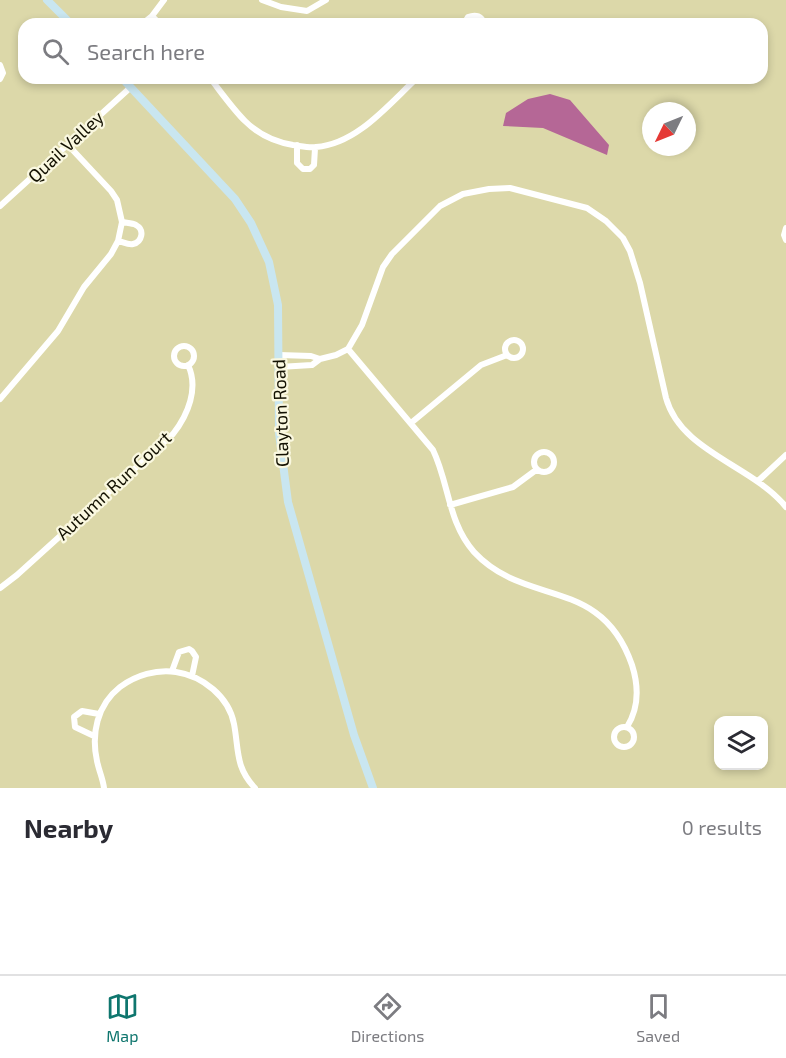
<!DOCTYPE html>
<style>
body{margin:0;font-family:"Exo 2",sans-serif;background:#f7f7f7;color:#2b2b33}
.controls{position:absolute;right:18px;bottom:18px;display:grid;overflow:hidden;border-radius:12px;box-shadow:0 3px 9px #0003}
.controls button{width:54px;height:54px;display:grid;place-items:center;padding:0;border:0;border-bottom:2px solid #e1e1e2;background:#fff;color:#2b2b33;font:30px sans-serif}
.compass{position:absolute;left:642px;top:102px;width:54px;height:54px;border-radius:50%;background:#fff;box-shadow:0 3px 9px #0003;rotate:227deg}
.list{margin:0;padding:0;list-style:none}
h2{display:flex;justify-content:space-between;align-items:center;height:78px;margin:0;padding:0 24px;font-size:26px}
h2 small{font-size:20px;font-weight:400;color:#7c7c81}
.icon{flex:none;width:33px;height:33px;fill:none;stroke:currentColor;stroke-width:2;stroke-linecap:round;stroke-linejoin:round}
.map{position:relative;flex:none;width:786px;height:788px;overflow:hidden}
.search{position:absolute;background:#fff;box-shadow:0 3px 9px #0003;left:18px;right:18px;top:18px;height:66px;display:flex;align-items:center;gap:15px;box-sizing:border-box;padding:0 21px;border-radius:18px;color:#7c7c81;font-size:22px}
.sheet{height:186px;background:#fff}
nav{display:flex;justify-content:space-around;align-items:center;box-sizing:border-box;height:84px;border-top:2px solid #e1e1e2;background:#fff;font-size:16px;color:#7c7c81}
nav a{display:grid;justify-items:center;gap:3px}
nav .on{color:#0f766e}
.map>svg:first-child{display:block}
.water{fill:#b56796}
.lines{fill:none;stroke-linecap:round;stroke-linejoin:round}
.minor{stroke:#fff;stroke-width:6}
.secondary{stroke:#c9e6f0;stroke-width:8}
.labels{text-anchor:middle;stroke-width:4.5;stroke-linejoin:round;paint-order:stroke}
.street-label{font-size:18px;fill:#131102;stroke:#faf8e0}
</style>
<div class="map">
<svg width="786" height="788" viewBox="0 0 786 788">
<rect width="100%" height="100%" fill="#dcd8a9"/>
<path class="water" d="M 550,94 L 570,100 L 609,145 L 607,155 L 543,128 L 503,126 L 506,113 L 528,99 Z"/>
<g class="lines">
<path class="minor" d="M 262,0 L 281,7 L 307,11 L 326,0
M 152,16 L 160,24
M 142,24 L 152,16 L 164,0
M 464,24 L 468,17 C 476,14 482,16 484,24
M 0,65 L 3,73 L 0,79
M 210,78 C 221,92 232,108 245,121 C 258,134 275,142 293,145 C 301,146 309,148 316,147 C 357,144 389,104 417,78
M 297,145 L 297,163 L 303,169 L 310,169 L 314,165 L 315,148
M 0,206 L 131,87
M 786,228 L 784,235 L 786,240
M 118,241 C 123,242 128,245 133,244 C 142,242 145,230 136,225 C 132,223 126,223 122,222
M505 349a9 9 0 1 1 18 0a9 9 0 1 1-18 0Z
M174 356a10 10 0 1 1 20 0a10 10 0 1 1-20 0Z
M 348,349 L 433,450 C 449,483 448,523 474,552 C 526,608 601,575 632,665 C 639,687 639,708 627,727
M 279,355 L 311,356 L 320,359
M 279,367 L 312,365 L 320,359 L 336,355 L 348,349 L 362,325 L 383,267 L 392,254 L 440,206 L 463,194 L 489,189 L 510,188 L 587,208 L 606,221 L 623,238 L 630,251 L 640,283 L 666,398 C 681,452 752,465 786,507
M 0,399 L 58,331 L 84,287 L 111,254 L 118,241 L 122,222 L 117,200 L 111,191 L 68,145
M 411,423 L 481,365 L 507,355
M534 462a10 10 0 1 1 20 0a10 10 0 1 1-20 0Z
M 758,481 L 786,455
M 450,505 L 513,487 L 536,470
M 0,588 L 17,575 L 173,434 C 188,415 199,388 188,365
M 172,671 L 179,652 L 189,649 L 192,651 L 196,657 L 192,676
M614 737a10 10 0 1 1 20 0a10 10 0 1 1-20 0Z
M 94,736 L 75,727 L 74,717 L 82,711 L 99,714
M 104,788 C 103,779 99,771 97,761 C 91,734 97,705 120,687 C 136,675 157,669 176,672 C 203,676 229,697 234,724 C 239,750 235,767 255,788"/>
<path class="secondary" d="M 47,0 L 71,24
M 122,78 L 235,199 L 251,223 L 269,262 L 278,305 L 279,433 L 288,502 L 354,735 L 373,788"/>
</g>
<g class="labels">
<g class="street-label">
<text transform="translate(66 147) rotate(-43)" y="6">Quail Valley</text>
<text transform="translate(281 413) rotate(-92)" y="6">Clayton Road</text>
<text transform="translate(114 486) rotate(-43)" y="6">Autumn Run Court</text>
</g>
</g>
</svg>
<div class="controls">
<button><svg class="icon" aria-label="layers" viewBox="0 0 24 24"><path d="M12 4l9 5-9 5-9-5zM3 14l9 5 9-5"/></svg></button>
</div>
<svg class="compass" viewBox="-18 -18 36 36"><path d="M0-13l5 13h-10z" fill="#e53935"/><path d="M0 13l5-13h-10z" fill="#7c7c81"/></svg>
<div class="search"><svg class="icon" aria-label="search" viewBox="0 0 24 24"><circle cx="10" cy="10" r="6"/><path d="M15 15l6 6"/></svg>Search here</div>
</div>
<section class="sheet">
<h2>Nearby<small>0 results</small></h2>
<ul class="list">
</ul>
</section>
<nav>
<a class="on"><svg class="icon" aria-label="map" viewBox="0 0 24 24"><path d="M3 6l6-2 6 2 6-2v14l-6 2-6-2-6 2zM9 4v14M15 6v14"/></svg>Map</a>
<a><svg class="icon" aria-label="directions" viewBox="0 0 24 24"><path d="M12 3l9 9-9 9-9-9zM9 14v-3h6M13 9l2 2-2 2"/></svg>Directions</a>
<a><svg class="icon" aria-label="saved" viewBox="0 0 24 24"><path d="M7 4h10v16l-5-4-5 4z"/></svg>Saved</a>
</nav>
